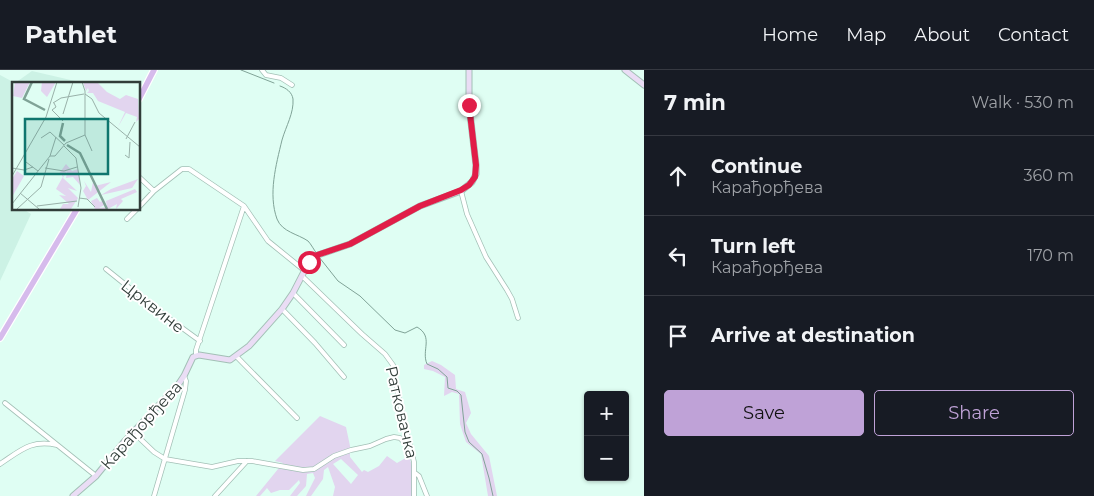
<!DOCTYPE html>
<meta charset="utf-8">
<style>
body{margin:0;font-family:Montserrat,sans-serif;background:#242831;color:#f1f3f6}
.controls{position:absolute;right:15px;bottom:15px;display:grid;overflow:hidden;border-radius:5px;box-shadow:0 1px 4px #0004}
.controls button{width:45px;height:45px;display:grid;place-items:center;padding:0;border:0;border-bottom:1px solid #363941;background:#171b24;color:#f1f3f6;font:25px sans-serif}
.stop{position:absolute;width:15px;height:15px;margin:-11px;border:4px solid #e11d48;border-radius:50%;background:#fff}
.stop.end{background:#e11d48;border-color:#fff;box-shadow:0 1px 5px #0008}
.list{margin:0;padding:0;list-style:none}
h2{display:flex;justify-content:space-between;align-items:center;height:65px;margin:0;padding:0 20px;font-size:21px}
h2 small{font-size:16px;font-weight:400;color:#9ea1a6}
.list li{display:grid;grid-template-columns:32px 1fr auto;gap:15px;align-items:center;box-sizing:border-box;height:80px;padding:0 20px;border-top:1px solid #363941}
.list b{display:block;font-size:19px;white-space:nowrap}
.list p{margin:0;font-size:16px;white-space:nowrap;color:#9ea1a6}
.list em{font-size:16px;font-style:normal;color:#9ea1a6}
.actions{display:flex;gap:10px;padding:15px 20px}
.actions a{flex:1;padding:11px 0;border:1px solid #bfa2d7;border-radius:5px;text-align:center;font-size:18px;color:#bfa2d7}
.actions .main{background:#bfa2d7;color:#111}
.icon{flex:none;width:28px;height:28px;fill:none;stroke:currentColor;stroke-width:2;stroke-linecap:round;stroke-linejoin:round}
.map{position:relative;flex:none;width:644px;height:426px;overflow:hidden}
header{display:flex;align-items:center;gap:30px;box-sizing:border-box;height:70px;padding:0 25px;background:#171b24;border-bottom:1px solid #363941}
header strong{font-size:24px}
nav{display:flex;gap:28px;margin-inline-start:auto;font-size:18px}
main{display:flex}
aside{flex:1;background:#171b24}
.map>svg:first-child{display:block}
.built{fill:#ccf2e5}
.green{fill:#e2d5ef;fill-rule:evenodd}
.lines{fill:none;stroke-linecap:round;stroke-linejoin:round}
.stream{stroke:#80a397;stroke-width:1}
.street-casing{stroke:#a3c0b6;stroke-width:5.5}
.secondary-casing{stroke:#a3c0b6;stroke-width:7}
.primary-casing{stroke:#fff;stroke-width:8}
.street{stroke:#fff;stroke-width:4}
.secondary{stroke:#eaddf5;stroke-width:5}
.primary{stroke:#d6bbec;stroke-width:5.5}
.route{stroke:#e11d48;stroke-width:6}
.labels{text-anchor:middle;stroke-width:4;stroke-linejoin:round;paint-order:stroke}
.street-label{font-size:16px;fill:#313d39;stroke:#fff}
.inset-river{fill:none;stroke:#80a397;stroke-width:2.5}
.inset-road{fill:none;stroke:#99b1a9;stroke-width:1}
.view{fill:#0f766e;fill-opacity:0.15;stroke:#0f766e;stroke-width:2.5}
.inset-edge{fill:none;stroke:#313d39;stroke-width:2.5}
</style>
<header>
<strong>Pathlet</strong>
<nav><a>Home</a><a>Map</a><a>About</a><a>Contact</a></nav>
</header>
<main>
<div class="map">
<svg width="644" height="426" viewBox="0 0 644 426">
<rect width="100%" height="100%" fill="#dffef3"/>
<path class="built" d="M 32,1 L 75,11 L 74,14 L 14,14 L 14,139 L 23,139 L 31,144 L 0,211 L 0,5 L 15,13 Z"/>
<path class="green" d="M 432,291 L 441,295 L 455,305 L 456,319 L 465,322 L 471,343 L 466,353 L 471,364 L 489,386 L 497,426 L 488,426 L 481,384 L 466,372 L 460,354 L 459,324 L 452,322 L 444,326 L 445,307 L 433,301 L 424,299 L 424,295 Z
M 320,346 L 346,357 L 350,376 L 350,387 L 362,402 L 364,400 L 368,402 L 379,396 L 387,386 L 397,393 L 409,386 L 412,396 L 413,426 L 333,426 L 335,417 L 328,397 L 324,400 L 323,409 L 311,426 L 306,426 L 315,408 L 313,403 L 307,404 L 306,416 L 297,426 L 290,426 L 300,413 L 299,410 L 289,420 L 280,420 L 271,423 L 267,418 L 260,426 L 256,426 L 283,393 L 275,391 ZM 341,389 L 358,405 L 351,414 L 333,394 Z"/>
<g class="lines">
<path class="stream" d="M 241,0 L 274,13
M 280,16 C 286,18 292,22 293,29 C 294,43 286,56 282,70 C 276,95 268,124 277,149 C 282,162 298,164 308,171 C 311,174 314,180 317,184
M 319,187 L 338,211 L 360,226 L 395,260 L 405,263 L 417,257 C 434,267 421,280 427,294 L 438,299 L 447,307 L 448,318 L 457,321 L 461,325 L 465,362 L 469,372 L 482,384 L 489,408 L 493,426"/>
<g class="street-casing">
<path id="street" d="M 262,0 L 266,5 L 281,8 L 292,15
M 139,107 L 154,121
M 461,121 L 467,144 L 486,187 L 507,220 L 512,229 L 518,248
M 139,137 L 154,121 L 182,99 L 189,99 L 244,136 L 268,171 L 305,201
M 127,149 L 137,139
M 106,199 L 152,236 L 200,271
M 302,206 L 362,264 L 385,284 L 393,295 L 400,335 L 414,392 L 414,426
M 293,223 L 344,275
M 282,239 L 315,273 L 344,307
M 196,285 L 196,280 L 244,136
M 237,287 L 297,348
M 5,333 L 96,406
M 133,362 L 154,382 L 165,389 L 212,397 L 238,391 L 252,391 L 303,400 L 314,399 L 334,386 L 351,380 L 370,376 L 386,369 L 394,367 L 400,368 L 406,374 L 409,373
M 0,394 C 20,381 31,369 57,375
M 415,403 L 419,406 L 427,426
M 154,426 L 185,320 L 186,311 L 184,306
M 215,426 L 247,391"/>
</g>
<g class="secondary-casing">
<path id="secondary" d="M 625,0 L 644,15
M 73,426 L 96,406 L 123,373 L 178,315 L 184,306 L 193,287 L 199,285 L 230,290 L 249,276 L 282,239 L 293,223 L 309,192 L 315,186 L 350,174 L 420,136 L 461,121 L 472,112 L 476,104 L 476,95 L 469,35 L 469,0"/>
</g>
<g class="primary-casing">
<path id="primary" d="M 139,29 L 154,0
M 0,268 L 77,139"/>
</g>
<use href="#street" class="street"/>
<use href="#secondary" class="secondary"/>
<use href="#primary" class="primary"/>
</g>
<g class="lines">
<path class="route" d="M 309,192 L 317,185 L 350,174 L 420,136 L 461,120 L 469,115 L 475,107 L 476,95 L 469,35"/>
</g>
<g class="labels">
<g class="street-label">
<text transform="translate(153 236) rotate(38)" y="6">Црквине</text>
<text transform="translate(402 342) rotate(77)" y="6">Ратковачка</text>
<text transform="translate(141 355) rotate(-48)" y="6">Карађорђева</text>
</g>
</g>
<g transform="translate(12 12)">
<rect width="128" height="128" fill="#dffef3"/>
<path d="M 3,0 L 18,0 L 10,16 L 1,14 ZM 30,0 L 44,0 L 35,15 L 29,9 ZM 71,0 L 85,0 L 95,10 L 108,17 L 114,13 L 126,17 L 127,37 L 124,40 L 125,35 L 114,31 L 106,45 L 113,30 L 86,19 L 81,11 L 75,11 L 77,9 L 76,6 L 74,9 ZM 70,75 L 73,79 L 83,104 L 99,100 L 76,118 L 71,109 L 74,104 L 72,99 L 79,110 L 81,100 ZM 54,82 L 60,89 L 66,87 L 68,103 L 61,95 L 54,96 L 55,89 L 51,96 L 65,109 L 56,106 L 66,116 L 59,127 L 48,127 L 51,122 L 57,122 L 47,113 L 54,114 L 44,107 L 53,91 L 50,95 L 50,91 L 46,93 ZM 5,89 L 12,94 L 0,115 L 0,97 ZM 126,97 L 120,106 L 89,113 L 99,107 ZM 123,107 L 125,110 L 109,117 L 111,119 L 104,127 L 105,122 L 96,127 L 83,127 L 79,119 L 85,116 L 88,120 L 92,118 L 94,122 L 87,126 L 95,125 L 94,119 Z" fill="#e2d5ef"/>
<path class="inset-river" d="M 20,0 L 12,17 L 33,28M 51,41 L 48,54 L 53,59M 55,63 L 68,71 L 95,127"/>
<path class="inset-road" d="M 70,0 L 73,9 L 73,53M 73,12 L 80,17 L 87,31 L 128,65M 41,21 L 49,16 L 72,12M 42,21 L 44,25 L 40,28 L 51,39M 51,32 L 61,0M 73,53 L 80,69M 29,56 L 38,50 L 52,63M 114,57 L 123,40M 52,64 L 64,76 L 69,106 L 66,125M 113,73 L 117,76 L 118,60M 38,74 L 44,55M 14,80 L 26,89M 0,86 L 12,88 L 21,85M 33,86 L 52,89 L 65,85M 0,94 L 34,35 L 45,0M 8,111 L 27,127M 67,116 L 75,117 L 83,125M 0,122 L 38,74 L 43,74 L 54,61 L 73,53M 25,124 L 65,119M 5,127 L 29,105 L 37,77"/>
<path class="view" d="M 13,37 L 96,37 L 96,92 L 13,92 Z"/>
<rect width="128" height="128" class="inset-edge"/>
</g>
</svg>
<div class="controls">
<button>+</button>
<button>−</button>
</div>
<div class="stop" style="left:309px;top:192px"></div>
<div class="stop end" style="left:469px;top:35px"></div>
</div>
<aside>
<h2>7 min<small>Walk · 530 m</small></h2>
<ul class="list">
<li><svg class="icon" aria-label="ahead" viewBox="0 0 24 24"><path d="M12 20V5M6 11l6-6 6 6"/></svg><div><b>Continue</b><p>Карађорђева</p></div><em>360 m</em></li>
<li><svg class="icon" aria-label="left" viewBox="0 0 24 24"><path d="M17 20v-9H6M10 6l-5 5 5 5"/></svg><div><b>Turn left</b><p>Карађорђева</p></div><em>170 m</em></li>
<li><svg class="icon" aria-label="arrive" viewBox="0 0 24 24"><path d="M6 21V4h12l-3 4 3 4H6"/></svg><div><b>Arrive at destination</b></div></li>
</ul>
<div class="actions"><a class="main">Save</a><a>Share</a></div>
</aside>
</main>
